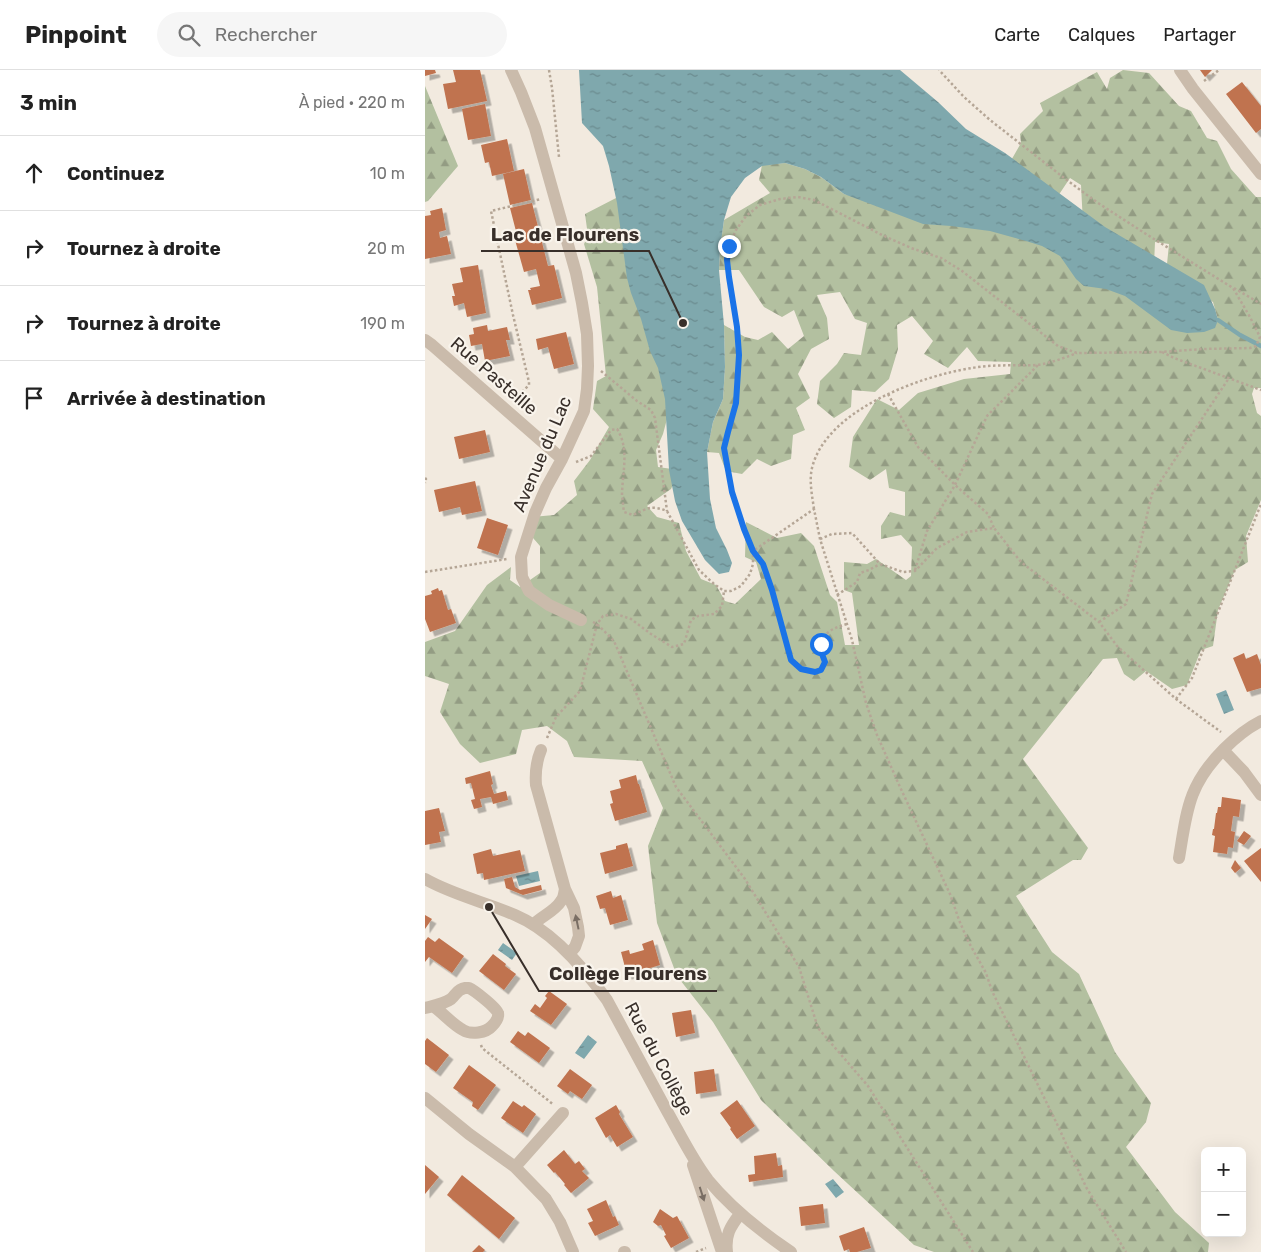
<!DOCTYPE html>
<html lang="fr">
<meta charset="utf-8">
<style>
body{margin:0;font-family:Rubik,sans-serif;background:#f6f6f6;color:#222}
.controls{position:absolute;right:15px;bottom:15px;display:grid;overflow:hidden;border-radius:8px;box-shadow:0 5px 20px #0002}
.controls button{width:45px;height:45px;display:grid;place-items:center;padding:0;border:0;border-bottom:1px solid #e0e0e0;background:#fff;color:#222;font:25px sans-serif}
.stop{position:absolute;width:15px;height:15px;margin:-11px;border:4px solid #1a73e8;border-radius:50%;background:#fff}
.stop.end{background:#1a73e8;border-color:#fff;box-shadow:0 1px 5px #0008}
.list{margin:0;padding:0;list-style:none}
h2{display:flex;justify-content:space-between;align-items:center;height:65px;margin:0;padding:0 20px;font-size:21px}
h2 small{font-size:16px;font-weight:400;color:#767676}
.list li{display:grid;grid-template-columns:32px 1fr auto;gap:15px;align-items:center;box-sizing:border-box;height:75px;padding:0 20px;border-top:1px solid #e0e0e0}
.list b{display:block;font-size:19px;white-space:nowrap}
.list em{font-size:16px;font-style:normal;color:#767676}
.icon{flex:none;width:28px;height:28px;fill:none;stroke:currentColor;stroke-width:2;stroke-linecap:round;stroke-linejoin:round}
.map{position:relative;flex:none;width:836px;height:1182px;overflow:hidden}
header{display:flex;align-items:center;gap:30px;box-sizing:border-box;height:70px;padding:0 25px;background:#fff;border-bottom:1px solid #e0e0e0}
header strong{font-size:24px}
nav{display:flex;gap:28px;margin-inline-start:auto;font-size:18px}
.search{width:350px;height:45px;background:#f6f6f6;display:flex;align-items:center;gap:12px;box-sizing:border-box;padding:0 18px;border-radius:28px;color:#767676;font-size:19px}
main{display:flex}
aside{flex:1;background:#fff}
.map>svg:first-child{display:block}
.forest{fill:url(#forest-firs)}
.water{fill:url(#water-ripples)}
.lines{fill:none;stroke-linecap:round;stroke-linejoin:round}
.stream{stroke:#7fa8ad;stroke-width:4.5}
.building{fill:#c0734f;filter:url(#shadow)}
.path{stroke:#b5a696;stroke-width:2.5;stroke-dasharray:2.5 2.5;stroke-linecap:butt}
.minor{stroke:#cabbab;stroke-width:12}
.oneway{fill:#7a6e64}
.route{stroke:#1a73e8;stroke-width:6}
.labels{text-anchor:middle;stroke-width:4.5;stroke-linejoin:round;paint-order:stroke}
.street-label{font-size:18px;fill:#382f2a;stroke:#f9f4ec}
.leader{fill:none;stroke:#382f2a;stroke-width:2}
.callout-dot{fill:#382f2a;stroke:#f9f4ec;stroke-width:2}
.callout-label{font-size:19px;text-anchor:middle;font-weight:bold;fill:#382f2a;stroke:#f9f4ec;stroke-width:4.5;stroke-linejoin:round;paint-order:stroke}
</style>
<header>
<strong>Pinpoint</strong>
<div class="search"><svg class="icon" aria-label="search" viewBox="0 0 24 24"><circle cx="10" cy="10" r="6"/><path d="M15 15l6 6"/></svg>Rechercher</div>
<nav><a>Carte</a><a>Calques</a><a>Partager</a></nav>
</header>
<main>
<aside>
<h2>3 min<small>À pied · 220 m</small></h2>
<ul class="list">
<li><svg class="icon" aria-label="ahead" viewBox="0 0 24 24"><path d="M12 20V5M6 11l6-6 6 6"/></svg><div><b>Continuez</b></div><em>10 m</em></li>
<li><svg class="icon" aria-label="right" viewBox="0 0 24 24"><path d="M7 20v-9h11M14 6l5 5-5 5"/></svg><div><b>Tournez à droite</b></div><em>20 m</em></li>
<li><svg class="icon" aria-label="right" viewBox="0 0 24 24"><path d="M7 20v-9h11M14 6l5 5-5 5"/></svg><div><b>Tournez à droite</b></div><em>190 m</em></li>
<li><svg class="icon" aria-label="arrive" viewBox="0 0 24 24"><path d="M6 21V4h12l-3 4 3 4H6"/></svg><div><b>Arrivée à destination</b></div></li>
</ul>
</aside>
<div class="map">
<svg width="836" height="1182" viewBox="0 0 836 1182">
<defs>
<pattern id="forest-firs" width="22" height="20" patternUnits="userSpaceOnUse" patternTransform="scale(1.25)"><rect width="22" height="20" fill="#b3c0a0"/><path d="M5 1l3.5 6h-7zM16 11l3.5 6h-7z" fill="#939c83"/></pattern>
<pattern id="water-ripples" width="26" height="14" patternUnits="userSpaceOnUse" patternTransform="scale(1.25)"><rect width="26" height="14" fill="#7fa8ad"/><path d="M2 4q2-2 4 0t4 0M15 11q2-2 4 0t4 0" fill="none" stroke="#69898d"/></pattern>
<filter id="shadow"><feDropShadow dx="4.5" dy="4.5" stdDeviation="0" flood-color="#0004"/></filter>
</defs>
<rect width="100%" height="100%" fill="#f2eadf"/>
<path class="forest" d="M 698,0 L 724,3 L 754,36 L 766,41 L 782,68 L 792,71 L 806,99 L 831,127 L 836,127 L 836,318 L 829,318 L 827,324 L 832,343 L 836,346 L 836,430 L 821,466 L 823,492 L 810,500 L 793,540 L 788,576 L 776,580 L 762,615 L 747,619 L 721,601 L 709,611 L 699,604 L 692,588 L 678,589 L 598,689 L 663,778 L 656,790 L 648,790 L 591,826 L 627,882 L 654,904 L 690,982 L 726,1033 L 721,1052 L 701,1077 L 750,1142 L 784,1173 L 783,1182 L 509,1182 L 489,1175 L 409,1101 L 336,1030 L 288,952 L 252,906 L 232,853 L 223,776 L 238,738 L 217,691 L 149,687 L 142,671 L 122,656 L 97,660 L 91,684 L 55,693 L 35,674 L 15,642 L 24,614 L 0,606 L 0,572 L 30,561 L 62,515 L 86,497 L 85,510 L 95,517 L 115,503 L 115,476 L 102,461 L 107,447 L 129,445 L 152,425 L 149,411 L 165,390 L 184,357 L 168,339 L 172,311 L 181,306 L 172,217 L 159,174 L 163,166 L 160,144 L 191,128 L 200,125 L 246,334 L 238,364 L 231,380 L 233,397 L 247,399 L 251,408 L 246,419 L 222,436 L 232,447 L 254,453 L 261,481 L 276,509 L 291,515 L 300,531 L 310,534 L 336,509 L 331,492 L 320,487 L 321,452 L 352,468 L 376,463 L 389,476 L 405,525 L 412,532 L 420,575 L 434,575 L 427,523 L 419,520 L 419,492 L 442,494 L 451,489 L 481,510 L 486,506 L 487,477 L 476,465 L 456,469 L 456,456 L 465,442 L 480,446 L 480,422 L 464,418 L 461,399 L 445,410 L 424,397 L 428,367 L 452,329 L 474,340 L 493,323 L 539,309 L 585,304 L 586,292 L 553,291 L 542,277 L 523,298 L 499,284 L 508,271 L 487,246 L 472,255 L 473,279 L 464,309 L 450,322 L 427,320 L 426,337 L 409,348 L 392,334 L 395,311 L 412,294 L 419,283 L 436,285 L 442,253 L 430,249 L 415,222 L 392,225 L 402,248 L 404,269 L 386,279 L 373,304 L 385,328 L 371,338 L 380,360 L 368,365 L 366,389 L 346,396 L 332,389 L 317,404 L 301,401 L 294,383 L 282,382 L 288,352 L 298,329 L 300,297 L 299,255 L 320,267 L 333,270 L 347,262 L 363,279 L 379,266 L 369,240 L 357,247 L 339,237 L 314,200 L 294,200 L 295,179 L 299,150 L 345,123 L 334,110 L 337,95 L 360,93 L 380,99 L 396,107 L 419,124 L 569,153 L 793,250 L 788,232 L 741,204 L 744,174 L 730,172 L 729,195 L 658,154 L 656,115 L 645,108 L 631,129 L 584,94 L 596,73 L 595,64 L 618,41 L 615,33 L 672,2 L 682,19 L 685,8 Z
M 0,16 L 33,96 L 3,131 L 0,132 Z"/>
<path class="water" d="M 154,0 L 475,0 L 513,32 L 541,59 L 580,83 L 680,157 L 779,215 L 790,239 L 793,250 L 790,258 L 779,262 L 762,263 L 746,260 L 700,226 L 681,219 L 659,216 L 651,209 L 635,186 L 617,176 L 601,171 L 565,161 L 526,156 L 498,154 L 419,124 L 396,107 L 380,99 L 360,93 L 337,96 L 320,108 L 306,127 L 299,150 L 295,179 L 294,200 L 299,255 L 300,297 L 298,329 L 288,352 L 282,382 L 285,429 L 291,458 L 302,480 L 307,493 L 304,502 L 294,504 L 280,490 L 257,451 L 250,431 L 244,400 L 240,329 L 233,298 L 225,281 L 216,249 L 206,223 L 202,208 L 192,133 L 184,96 L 178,76 L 157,53 Z
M 801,620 L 809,640 L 799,644 L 791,624 Z
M 113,801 L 115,811 L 94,816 L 91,806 Z
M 78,873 L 92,883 L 87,890 L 73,880 Z
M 163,965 L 172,972 L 159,989 L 150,983 Z
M 408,1109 L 419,1122 L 411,1128 L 400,1114 Z"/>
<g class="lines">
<path class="stream" d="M 793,250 L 815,265 L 836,276"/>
</g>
<path class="building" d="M 0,0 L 10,0 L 11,3 L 0,6 Z
M 28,0 L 55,0 L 62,31 L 23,39 L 18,14 L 31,12 Z
M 775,0 L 787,0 L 780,7 Z
M 817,12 L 836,36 L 836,59 L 831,63 L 801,24 Z
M 60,34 L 66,66 L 43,70 L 37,39 Z
M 82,69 L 89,101 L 67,106 L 64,92 L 60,93 L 56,75 Z
M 99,99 L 106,130 L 85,135 L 78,104 Z
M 107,133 L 123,196 L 129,195 L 137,228 L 107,235 L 103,220 L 106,220 L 105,218 L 115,216 L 111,199 L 99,202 L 90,170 L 93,169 L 85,138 Z
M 17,138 L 21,160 L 14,162 L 15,168 L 22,166 L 26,184 L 0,189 L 0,146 L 6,145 L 5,141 Z
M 53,195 L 61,243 L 42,247 L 39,233 L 29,236 L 27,226 L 30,226 L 27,214 L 38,212 L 35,198 Z
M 62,255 L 63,261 L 82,257 L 85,270 L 81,270 L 85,286 L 60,291 L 57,274 L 46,276 L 44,265 L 49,264 L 48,258 Z
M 141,262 L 149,294 L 129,299 L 123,277 L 113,280 L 111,269 Z
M 60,360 L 65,382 L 34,389 L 29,367 Z
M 50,411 L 57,441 L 37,445 L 35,437 L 14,442 L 9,420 Z
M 62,448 L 83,455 L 73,485 L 52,478 Z
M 13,518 L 14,521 L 17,520 L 23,540 L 26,539 L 31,553 L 5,562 L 0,549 L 0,526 L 7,524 L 6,521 Z
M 819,583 L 821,589 L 832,584 L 836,595 L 836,618 L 822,622 L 808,588 Z
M 65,701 L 68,714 L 66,715 L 69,724 L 81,721 L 83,730 L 68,734 L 66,727 L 55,729 L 57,737 L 49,739 L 46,730 L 50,729 L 46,713 L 41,714 L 40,708 Z
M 211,705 L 213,714 L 214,714 L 222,742 L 190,751 L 185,734 L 188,733 L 185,721 L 196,718 L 194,710 Z
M 797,727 L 816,730 L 814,747 L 808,746 L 806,761 L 810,762 L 808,778 L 803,777 L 802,784 L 788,782 L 790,766 L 787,765 L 788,759 L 789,759 L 791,743 L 792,743 L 793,737 L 796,737 Z
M 14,738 L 20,761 L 14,762 L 16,772 L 0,775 L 0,741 Z
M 819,761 L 826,766 L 819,775 L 812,771 Z
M 202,773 L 208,796 L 180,804 L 175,783 L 191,779 L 191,776 Z
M 836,778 L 836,812 L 819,791 Z
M 66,779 L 68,786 L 95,780 L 100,801 L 59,810 L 58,803 L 52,804 L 48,784 Z
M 810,790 L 816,798 L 810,803 L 806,798 Z
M 87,807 L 90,817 L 95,820 L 116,815 L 117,820 L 98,825 L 81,818 L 79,809 Z
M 186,821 L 188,828 L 196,825 L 203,850 L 185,855 L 180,838 L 175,839 L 171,826 Z
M 0,845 L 7,849 L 0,859 Z
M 3,867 L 10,872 L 14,868 L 39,886 L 27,903 L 4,887 L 0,892 L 0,871 Z
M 228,870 L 235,895 L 202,905 L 196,882 L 204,880 L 205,884 L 219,880 L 217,874 Z
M 68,884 L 81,894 L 80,896 L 91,904 L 79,920 L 54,901 Z
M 124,921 L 142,934 L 126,955 L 105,941 L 110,934 L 115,938 L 122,928 L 120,926 Z
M 266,940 L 270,963 L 251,967 L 247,943 Z
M 93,961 L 100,966 L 103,962 L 125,978 L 114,993 L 85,972 Z
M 2,968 L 24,985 L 11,1002 L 0,994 L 0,971 Z
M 44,995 L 71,1015 L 53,1040 L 47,1036 L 48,1032 L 28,1018 Z
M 145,999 L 167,1015 L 157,1029 L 145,1021 L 143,1024 L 132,1016 Z
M 289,999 L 292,1021 L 271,1024 L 269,1002 Z
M 312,1030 L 330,1056 L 312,1069 L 305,1059 L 306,1058 L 295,1043 Z
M 88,1031 L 97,1037 L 99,1035 L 111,1044 L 98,1063 L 76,1048 Z
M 191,1035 L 195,1042 L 194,1044 L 208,1067 L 192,1077 L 185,1065 L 181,1068 L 170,1048 Z
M 139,1080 L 150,1094 L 154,1091 L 160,1099 L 157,1101 L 164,1108 L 146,1123 L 139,1115 L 140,1114 L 130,1102 L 129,1103 L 122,1095 Z
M 351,1083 L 353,1096 L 357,1095 L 358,1107 L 324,1112 L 323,1105 L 330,1104 L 329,1086 Z
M 0,1095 L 14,1107 L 0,1124 Z
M 37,1105 L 90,1148 L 74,1169 L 22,1125 Z
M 181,1130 L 188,1147 L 190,1146 L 194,1155 L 170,1166 L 163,1153 L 168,1151 L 162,1139 Z
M 398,1134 L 400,1153 L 376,1156 L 374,1137 Z
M 235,1139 L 248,1148 L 252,1146 L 264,1168 L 246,1178 L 239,1166 L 241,1165 L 236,1155 L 233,1156 L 228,1152 Z
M 439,1157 L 446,1178 L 432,1182 L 425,1182 L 424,1179 L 419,1181 L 414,1166 Z
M 54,1175 L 60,1180 L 58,1182 L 47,1182 Z"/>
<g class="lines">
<path class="path" d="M 124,0 L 127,18 L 134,87
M 779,11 L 794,0
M 809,218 L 836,234
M 737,282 L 749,288 L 836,320
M 176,301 L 212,331 L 226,340 L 230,348 L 242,441
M 463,324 L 493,377 L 530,415 L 563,444 L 569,458
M 90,329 L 104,315 L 104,312 L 88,245 L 66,141 L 116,129
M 151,392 L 166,386 L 186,360 L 192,359 C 205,379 197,403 197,426 C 198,431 198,436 199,442 L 208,445 C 223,438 226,435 242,441 L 274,500 L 289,514 L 299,521 L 306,521 L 316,516 L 325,504 L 328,494 L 328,481 L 319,459 L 307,422 L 299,378 L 303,362 L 311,333 L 314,285 L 312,257 L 304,207 L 302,190 L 304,176 L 311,160 L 321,146 L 335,135 L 355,129 L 373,127 L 389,130 L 457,165 L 486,178 L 516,188 L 537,201 L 633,276 L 652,283 L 736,282 L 778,279 L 825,278 L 831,276 L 835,267 L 825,247 L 808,218 L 721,164 L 673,133 L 643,111 L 565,50 L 539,27 L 514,0
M 0,408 L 1,409 L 0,413
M 389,439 C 387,425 384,411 387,398 C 401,340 495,306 547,298 C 568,294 590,296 612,295 C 626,293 639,288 652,283
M 395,469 L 407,464 L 427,463 L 455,494 L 478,502 L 490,501 L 512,478 L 542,462 L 569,458 L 596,492 L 674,552 L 692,576 L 713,595 L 751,629 L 796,662
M 490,500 L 502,461 L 530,415 L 562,346 L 613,295
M 0,502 L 82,489
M 412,525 L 432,512 L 435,503 L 444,500 L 455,494
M 168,552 L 172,554 L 189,571 L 251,717 L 320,809 L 374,897 L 393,958 L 443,1016 L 548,1182
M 674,552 L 701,534 L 727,424 L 804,308
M 422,554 C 405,559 394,564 397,584 C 399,592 400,592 397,600 L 390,602 L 376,599 L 366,590 L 347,520 L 338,493 L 328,481 L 389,439 L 395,469 L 427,570 L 441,633 L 452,665 L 475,717 L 525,824 L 534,850 L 543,871 L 561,903 L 567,921 L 632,1054 L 661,1117 L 701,1182
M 751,629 L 767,608 L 836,434
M 122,668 L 131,647 L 155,621 L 172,554 L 178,546 L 191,544 L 206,549 L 226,564 L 247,577 L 259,574 L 266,550 L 273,546 L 289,544 L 297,536 L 299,521
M 56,975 L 57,978 L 129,1035
M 271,1182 L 281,1178"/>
<path class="minor" d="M 86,0 L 96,22 L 110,58 L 151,203 L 157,233 L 162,264 L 163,296 L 162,319 L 159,341 L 137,389 L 121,418 L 110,443 L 96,487 L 97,507 L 104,521 L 124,535 L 156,550
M 755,0 L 768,19 L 836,104
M 0,270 L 7,275 L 137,389
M 116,680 C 111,692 110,702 111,715 L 140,819 L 149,838 L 153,857 L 154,866 L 150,877 L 144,884
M 798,680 L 819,702 L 836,725
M 754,788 C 762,740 763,715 799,679 C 810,668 822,658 836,651
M 0,809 C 28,825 60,832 90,845 C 128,861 159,898 182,930 C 202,967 222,1004 242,1041 C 255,1064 267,1089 283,1110 C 307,1139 335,1161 366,1182
M 109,854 C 117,846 130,841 136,831 C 139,828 139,823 140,819
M 0,938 C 8,936 19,934 26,929 C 31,925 32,919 40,918 C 42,918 43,918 44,918 C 49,920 73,939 73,943 C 74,948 70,953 67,956 C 61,963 46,965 38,960 C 27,954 18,943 8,936
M 0,1028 L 44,1064 L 90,1097 L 121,1129 L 135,1152 L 148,1182
M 268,1095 L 297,1182
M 90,1097 L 138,1043
M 199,1182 L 200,1182
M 302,1182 C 300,1165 305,1157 315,1144"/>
</g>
<defs><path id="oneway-solid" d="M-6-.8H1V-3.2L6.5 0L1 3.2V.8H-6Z" transform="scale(1.25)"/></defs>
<g class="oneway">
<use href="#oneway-solid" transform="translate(152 852) rotate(-102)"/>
<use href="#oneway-solid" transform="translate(277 1124) rotate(72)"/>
</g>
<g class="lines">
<path class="route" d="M 304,176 L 302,190 L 304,207 L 312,257 L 314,285 L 311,333 L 303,362 L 299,378 L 307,422 L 319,459 L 328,481 L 338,494 L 347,520 L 366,590 L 376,599 L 390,602 L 396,600 L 400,592 L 397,584 L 396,574"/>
</g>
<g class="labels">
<g class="street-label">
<text transform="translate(69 306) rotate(41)" y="6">Rue Pasteille</text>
<text transform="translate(117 384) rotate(-67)" y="6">Avenue du Lac</text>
<text transform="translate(234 989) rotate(62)" y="6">Rue du Collège</text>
</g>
</g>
<path class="leader" d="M258 253L224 181H56M64 837L114 921H292"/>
<g class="callout-dot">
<circle cx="258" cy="253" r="5"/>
<circle cx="64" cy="837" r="5"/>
</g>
<g class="callout-label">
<text x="140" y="171">Lac de Flourens</text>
<text x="203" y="910">Collège Flourens</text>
</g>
</svg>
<div class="controls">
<button>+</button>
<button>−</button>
</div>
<div class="stop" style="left:396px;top:574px"></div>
<div class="stop end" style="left:304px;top:176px"></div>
</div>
</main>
